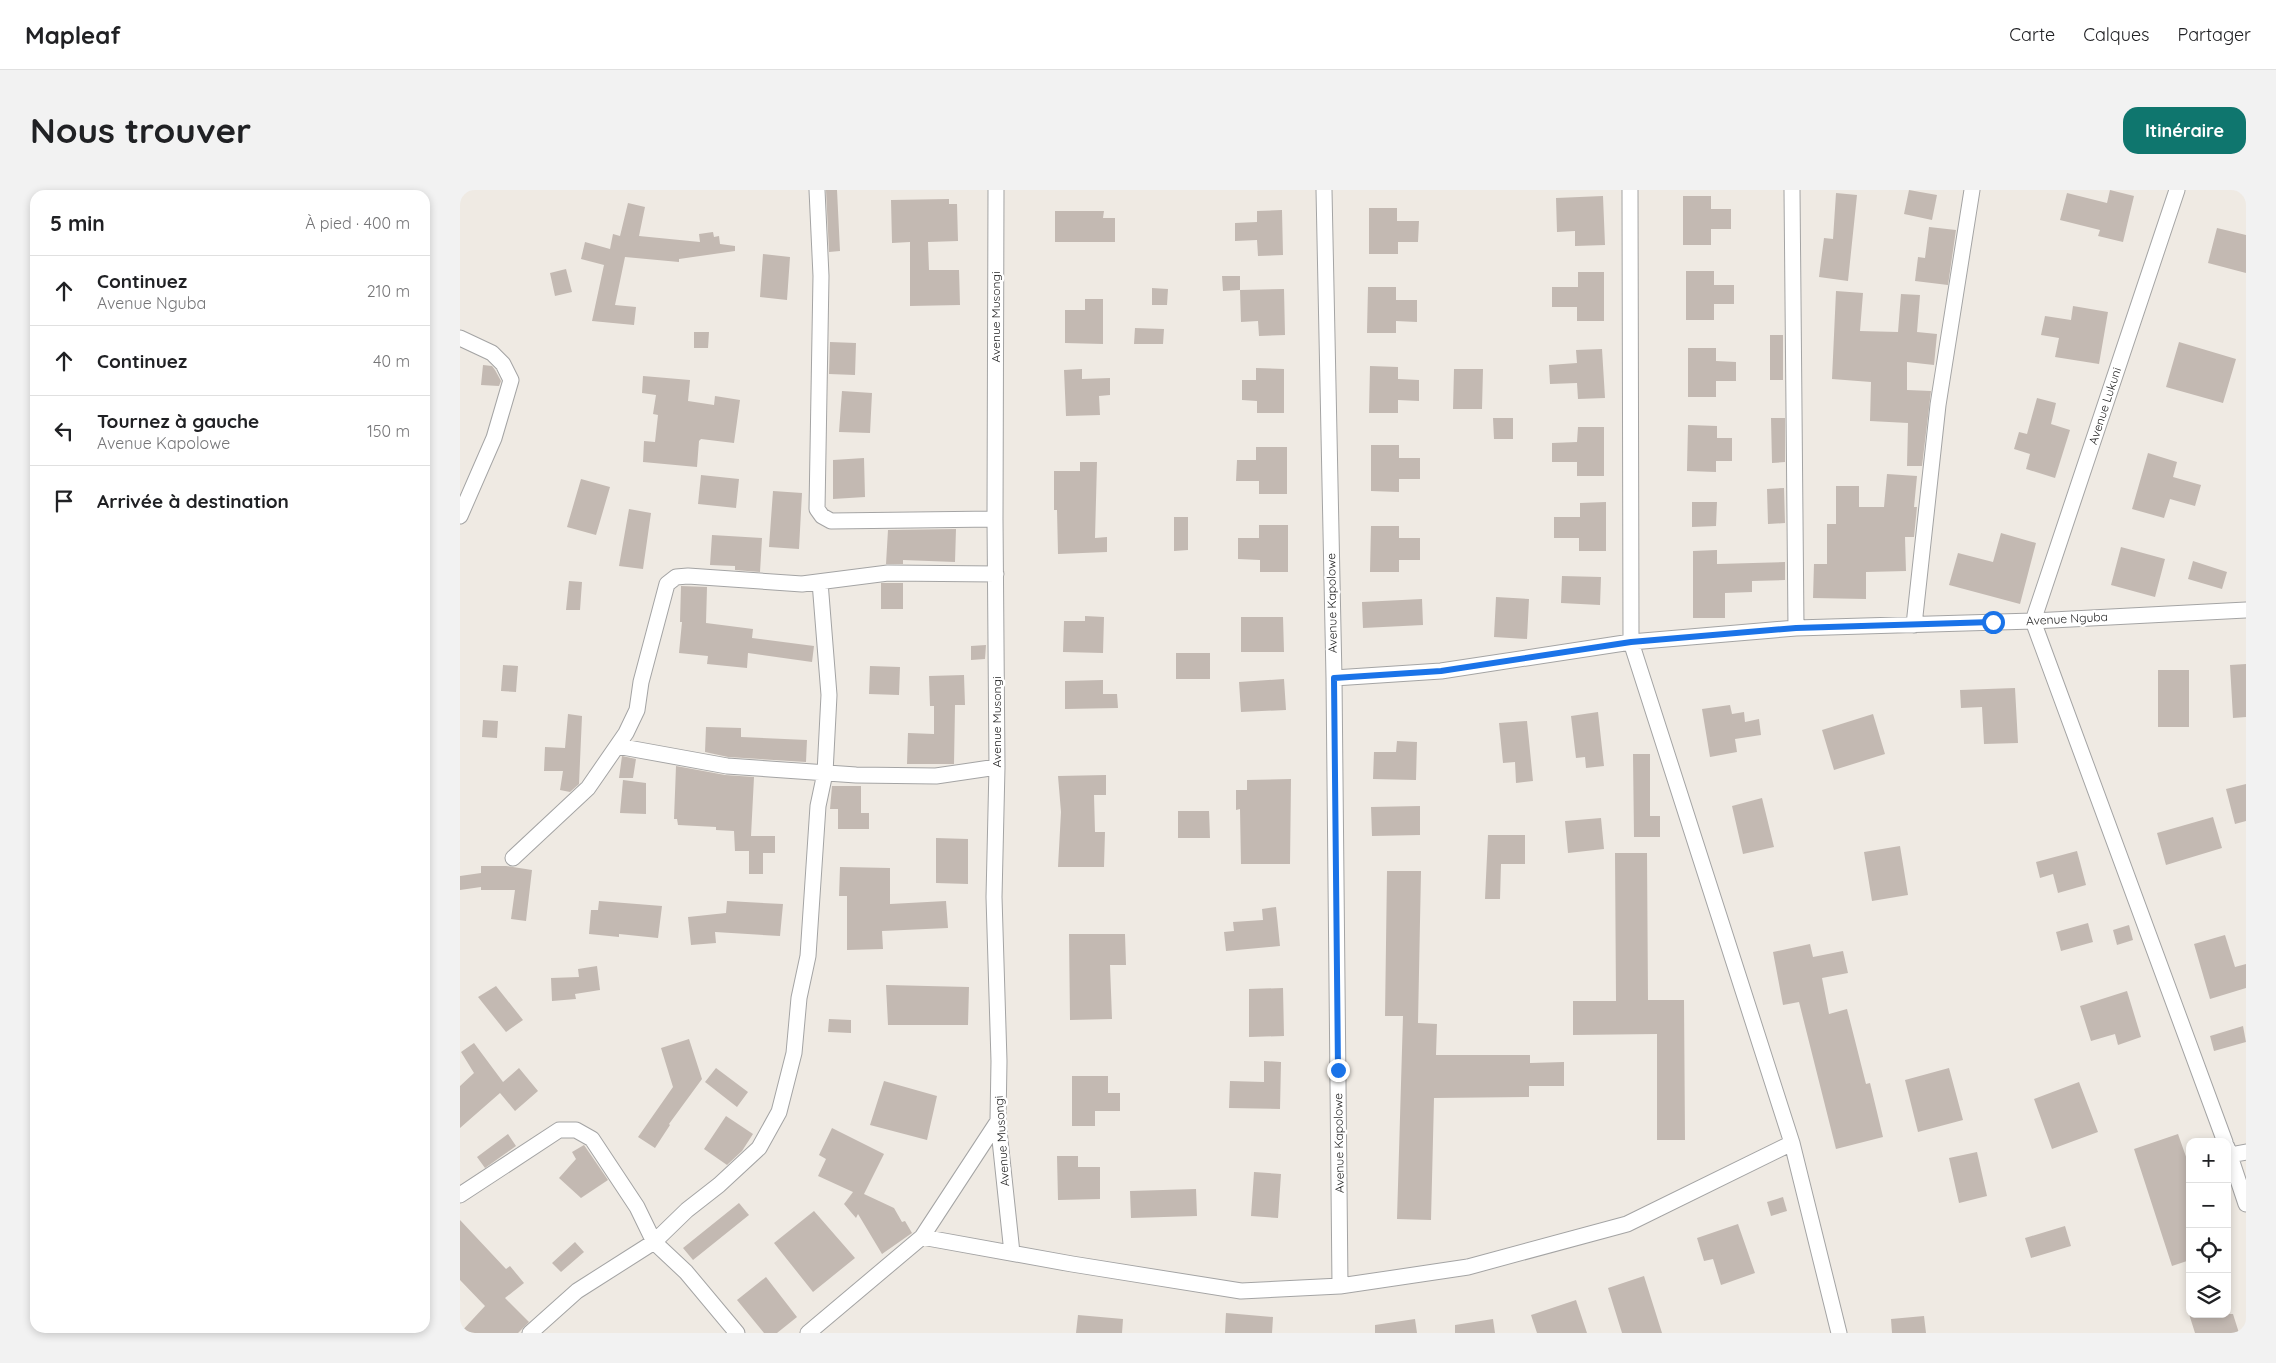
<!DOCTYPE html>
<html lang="fr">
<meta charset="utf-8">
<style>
body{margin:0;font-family:Quicksand,sans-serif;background:#f2f2f2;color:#202124}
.controls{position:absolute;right:15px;bottom:15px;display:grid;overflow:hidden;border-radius:10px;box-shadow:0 2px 8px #0003}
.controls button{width:45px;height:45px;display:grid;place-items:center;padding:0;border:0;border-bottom:1px solid #e0e0e0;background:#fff;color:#202124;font:25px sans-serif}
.stop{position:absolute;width:15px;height:15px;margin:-11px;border:4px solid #1a73e8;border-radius:50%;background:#fff}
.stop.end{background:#1a73e8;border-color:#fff;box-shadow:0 1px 5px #0008}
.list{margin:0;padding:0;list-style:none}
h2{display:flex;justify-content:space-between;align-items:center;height:65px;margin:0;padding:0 20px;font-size:21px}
h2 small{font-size:16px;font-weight:400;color:#757577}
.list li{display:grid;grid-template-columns:32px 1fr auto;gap:15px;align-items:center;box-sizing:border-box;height:70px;padding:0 20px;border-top:1px solid #e0e0e0}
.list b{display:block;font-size:19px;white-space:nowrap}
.list p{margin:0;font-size:16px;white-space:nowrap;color:#757577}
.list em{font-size:16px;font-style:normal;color:#757577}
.icon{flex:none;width:28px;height:28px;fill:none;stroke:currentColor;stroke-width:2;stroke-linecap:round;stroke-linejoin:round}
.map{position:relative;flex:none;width:1786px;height:1143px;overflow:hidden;border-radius:15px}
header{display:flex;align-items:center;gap:30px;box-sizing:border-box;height:70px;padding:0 25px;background:#fff;border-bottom:1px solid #e0e0e0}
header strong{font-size:24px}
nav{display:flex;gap:28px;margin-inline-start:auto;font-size:18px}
.intro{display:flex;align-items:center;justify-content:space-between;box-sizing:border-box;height:120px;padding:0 30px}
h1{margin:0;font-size:35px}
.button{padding:12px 22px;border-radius:15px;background:#0f766e;color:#fff;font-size:18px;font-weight:700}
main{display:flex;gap:30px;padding:0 30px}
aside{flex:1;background:#fff;border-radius:15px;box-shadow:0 2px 8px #0003}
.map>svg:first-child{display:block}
.building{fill:#c3b9b2}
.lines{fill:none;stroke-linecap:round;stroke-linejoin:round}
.minor-casing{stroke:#a4a4a4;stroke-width:17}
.minor{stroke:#fff;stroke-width:15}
.route{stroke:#1a73e8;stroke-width:6}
.labels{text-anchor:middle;stroke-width:5;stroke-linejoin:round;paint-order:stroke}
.street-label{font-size:12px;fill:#1d1d1d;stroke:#fff}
</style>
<header>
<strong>Mapleaf</strong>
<nav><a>Carte</a><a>Calques</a><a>Partager</a></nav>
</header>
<div class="intro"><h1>Nous trouver</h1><a class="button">Itinéraire</a></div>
<main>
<aside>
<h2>5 min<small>À pied · 400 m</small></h2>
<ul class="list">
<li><svg class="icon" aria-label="ahead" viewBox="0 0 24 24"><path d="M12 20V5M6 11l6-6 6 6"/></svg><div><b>Continuez</b><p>Avenue Nguba</p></div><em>210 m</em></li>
<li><svg class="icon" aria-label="ahead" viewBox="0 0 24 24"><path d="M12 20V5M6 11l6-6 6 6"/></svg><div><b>Continuez</b></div><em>40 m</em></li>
<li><svg class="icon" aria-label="left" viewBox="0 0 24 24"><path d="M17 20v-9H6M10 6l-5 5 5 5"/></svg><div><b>Tournez à gauche</b><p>Avenue Kapolowe</p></div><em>150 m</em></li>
<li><svg class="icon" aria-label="arrive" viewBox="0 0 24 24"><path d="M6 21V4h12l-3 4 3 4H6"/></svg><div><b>Arrivée à destination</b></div></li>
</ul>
</aside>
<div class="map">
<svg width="1786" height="1143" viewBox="0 0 1786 1143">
<rect width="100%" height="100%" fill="#efeae3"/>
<path class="building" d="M 366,0 L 377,0 L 380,61 L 369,62 Z
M 1449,0 L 1477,5 L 1472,30 L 1444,24 Z
M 1650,0 L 1674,6 L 1663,52 L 1638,46 L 1640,40 L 1600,30 L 1607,3 L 1647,13 Z
M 1376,3 L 1397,5 L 1388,91 L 1359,87 L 1364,48 L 1373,49 Z
M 1143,6 L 1145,55 L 1115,56 L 1115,41 L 1097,42 L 1096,8 Z
M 1223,6 L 1251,6 L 1251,19 L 1271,19 L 1271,39 L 1251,39 L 1251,55 L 1223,55 Z
M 489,9 L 489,14 L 497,14 L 498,51 L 468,52 L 469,80 L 499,80 L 500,115 L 450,116 L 450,52 L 432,53 L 431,10 Z
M 168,13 L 185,17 L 179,46 L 240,52 L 239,44 L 253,42 L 254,47 L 259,46 L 260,54 L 275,56 L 275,61 L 219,69 L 219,72 L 165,67 L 155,115 L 176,117 L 174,135 L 132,131 L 144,75 L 121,69 L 125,52 L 150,59 L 153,44 L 160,46 Z
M 909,18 L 937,18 L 937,31 L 959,31 L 958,52 L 938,52 L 938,64 L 909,64 Z
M 822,20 L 823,65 L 798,66 L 797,50 L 775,51 L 775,33 L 797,32 L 797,21 Z
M 595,21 L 644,21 L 643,28 L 655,28 L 655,52 L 595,52 Z
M 1469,37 L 1496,40 L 1488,95 L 1455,91 L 1458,67 L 1465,68 Z
M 1757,38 L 1786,45 L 1786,83 L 1748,73 Z
M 303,64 L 330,67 L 327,110 L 300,107 Z
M 106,79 L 112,102 L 95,106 L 90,83 Z
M 1226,81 L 1254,81 L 1254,95 L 1274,95 L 1274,114 L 1254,114 L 1254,130 L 1226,130 Z
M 1118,82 L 1144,82 L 1144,131 L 1117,131 L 1117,117 L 1092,117 L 1092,97 L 1118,97 Z
M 762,86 L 780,86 L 780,100 L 824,99 L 825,145 L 799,146 L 798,131 L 781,132 L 780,100 L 763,101 Z
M 908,97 L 936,97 L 936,110 L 957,110 L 957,132 L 936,131 L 936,143 L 907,143 Z
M 692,98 L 708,99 L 707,115 L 692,115 Z
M 1376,101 L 1403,103 L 1400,141 L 1438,142 L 1441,104 L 1460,105 L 1457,142 L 1477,144 L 1474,175 L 1447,172 L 1447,200 L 1471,201 L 1462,276 L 1447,276 L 1448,233 L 1410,231 L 1411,192 L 1372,189 Z
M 625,109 L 643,109 L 643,154 L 605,153 L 605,120 L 625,120 Z
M 1613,116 L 1648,122 L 1639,174 L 1595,167 L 1599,148 L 1581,145 L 1585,126 L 1611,130 Z
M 675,138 L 704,139 L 703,154 L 674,154 Z
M 234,142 L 249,142 L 248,158 L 234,158 Z
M 1310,145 L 1323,145 L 1323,190 L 1310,190 Z
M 370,152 L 396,153 L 395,185 L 369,184 Z
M 1719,152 L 1776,169 L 1763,213 L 1706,197 Z
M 1228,158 L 1256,158 L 1256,171 L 1276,172 L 1276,191 L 1256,191 L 1256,207 L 1228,207 Z
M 1142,159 L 1145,208 L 1118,209 L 1117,193 L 1090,194 L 1089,175 L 1117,173 L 1116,160 Z
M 23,175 L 32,176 L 35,180 L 41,191 L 39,196 L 21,195 Z
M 910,176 L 938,177 L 938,189 L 959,190 L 959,211 L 938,210 L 938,223 L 909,223 Z
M 796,178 L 824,179 L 824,223 L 797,223 L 797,211 L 782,210 L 782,190 L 796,190 Z
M 622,179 L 622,189 L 650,188 L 650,205 L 639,206 L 640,225 L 606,226 L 604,180 Z
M 994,179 L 1023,179 L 1022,219 L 993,219 Z
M 183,186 L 230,190 L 228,211 L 254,215 L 255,206 L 280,210 L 274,253 L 241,249 L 239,251 L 237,277 L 183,272 L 184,251 L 195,252 L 198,225 L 193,224 L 196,205 L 182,203 Z
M 382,201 L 412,203 L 410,243 L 379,242 Z
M 1577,208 L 1596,213 L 1591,234 L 1610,240 L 1595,288 L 1566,279 L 1570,264 L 1554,259 L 1559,242 L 1567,244 Z
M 1033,228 L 1053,228 L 1053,249 L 1034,249 Z
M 1311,228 L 1325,228 L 1325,272 L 1312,273 Z
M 1228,235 L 1257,236 L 1257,248 L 1272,248 L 1272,271 L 1256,271 L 1256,282 L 1227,281 Z
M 1118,237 L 1144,237 L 1144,286 L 1117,286 L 1117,272 L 1092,272 L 1092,253 L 1117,252 Z
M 911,255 L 939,255 L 939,268 L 960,268 L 960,289 L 939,289 L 939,302 L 911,301 Z
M 796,257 L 827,257 L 827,304 L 799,304 L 799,291 L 776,291 L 777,270 L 796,270 Z
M 1688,263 L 1717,272 L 1713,287 L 1741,295 L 1735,316 L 1710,309 L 1704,328 L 1672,319 Z
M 404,268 L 405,307 L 373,309 L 373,270 Z
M 620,272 L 637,272 L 635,348 L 647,347 L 647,362 L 598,364 L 597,320 L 594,320 L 594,281 L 620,281 Z
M 1427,284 L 1457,286 L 1454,317 L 1457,317 L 1454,347 L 1445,347 L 1446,381 L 1406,382 L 1406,409 L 1353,408 L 1354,374 L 1367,374 L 1367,334 L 1376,334 L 1376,296 L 1399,296 L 1399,317 L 1424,317 Z
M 241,285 L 279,289 L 276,318 L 238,314 Z
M 121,289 L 150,297 L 136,345 L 107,337 Z
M 1324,298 L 1325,333 L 1308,334 L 1307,299 Z
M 313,301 L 342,303 L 339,359 L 309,357 Z
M 1146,312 L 1146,361 L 1119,361 L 1119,348 L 1094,348 L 1094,327 L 1120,327 L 1120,313 Z
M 1232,312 L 1257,312 L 1256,336 L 1232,337 Z
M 169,319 L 191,323 L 183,379 L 159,376 Z
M 714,327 L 728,327 L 728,360 L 714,361 Z
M 799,335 L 828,335 L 828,382 L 800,382 L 800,370 L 778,369 L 778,348 L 799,348 Z
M 911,336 L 939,336 L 939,348 L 960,348 L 960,370 L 939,370 L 939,382 L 910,382 Z
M 496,339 L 495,372 L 443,370 L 443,374 L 426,374 L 428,340 Z
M 1541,343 L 1576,353 L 1560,414 L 1489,395 L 1498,363 L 1533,372 Z
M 252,345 L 302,348 L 300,382 L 275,380 L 275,376 L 250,375 Z
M 1661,357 L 1705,369 L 1695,407 L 1651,395 Z
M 1257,360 L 1257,374 L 1325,372 L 1325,390 L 1292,391 L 1292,402 L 1265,403 L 1265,428 L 1233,428 L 1233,361 Z
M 1733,371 L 1767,382 L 1762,399 L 1728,389 Z
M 1102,386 L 1141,387 L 1140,415 L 1101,413 Z
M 109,391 L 122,392 L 120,420 L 106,420 Z
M 421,393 L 443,393 L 443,419 L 421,419 Z
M 221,396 L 247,397 L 246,433 L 293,439 L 292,448 L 354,456 L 352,472 L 288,463 L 287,478 L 247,474 L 248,466 L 219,463 L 222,432 L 220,432 Z
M 1036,407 L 1069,409 L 1067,449 L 1034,447 Z
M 962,409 L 963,435 L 903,438 L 902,412 Z
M 625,426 L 644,427 L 643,463 L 603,462 L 604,431 L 625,431 Z
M 781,427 L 823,427 L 824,462 L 781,462 Z
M 526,455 L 525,469 L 511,470 L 511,456 Z
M 716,463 L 750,463 L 750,489 L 716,489 Z
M 1786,474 L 1786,527 L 1773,528 L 1770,475 Z
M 43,475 L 58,476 L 56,502 L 41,501 Z
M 410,476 L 440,477 L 439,505 L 409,504 Z
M 1698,480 L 1729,480 L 1729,537 L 1698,537 Z
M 504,485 L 505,515 L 495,515 L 494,574 L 447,574 L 448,543 L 474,544 L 474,516 L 470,516 L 469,486 Z
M 824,489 L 826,520 L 781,522 L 779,492 Z
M 643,490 L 643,504 L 657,504 L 658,518 L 605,519 L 605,491 Z
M 1555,498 L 1558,553 L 1524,554 L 1522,517 L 1501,518 L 1500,500 Z
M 1270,515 L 1272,524 L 1284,522 L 1285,532 L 1299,529 L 1301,545 L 1275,549 L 1277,562 L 1250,567 L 1242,519 Z
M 1138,522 L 1144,576 L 1126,578 L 1125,567 L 1116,568 L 1111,526 Z
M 108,524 L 122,526 L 119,594 L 110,602 L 100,600 L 103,581 L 84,581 L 85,557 L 105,558 Z
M 1413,524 L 1425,564 L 1374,580 L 1362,540 Z
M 23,530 L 38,531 L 37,548 L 22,547 Z
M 1067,531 L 1073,591 L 1056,593 L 1055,572 L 1043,573 L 1039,533 Z
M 246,537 L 281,538 L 281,547 L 347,550 L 346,572 L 268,567 L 245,562 Z
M 937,551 L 957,552 L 956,590 L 913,589 L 914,562 L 936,562 Z
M 1173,564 L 1190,564 L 1190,626 L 1200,626 L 1200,647 L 1174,647 Z
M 162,566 L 176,569 L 173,588 L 159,588 Z
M 216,576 L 265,585 L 294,587 L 291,646 L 315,646 L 315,663 L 303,663 L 303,684 L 289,684 L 289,661 L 275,661 L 274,641 L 256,640 L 256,637 L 218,635 L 217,629 L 214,629 Z
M 646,585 L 646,605 L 634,605 L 635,642 L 645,642 L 644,677 L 598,677 L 601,622 L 598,586 Z
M 831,589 L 830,674 L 781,674 L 780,619 L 776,620 L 776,600 L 787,600 L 787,590 Z
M 163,590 L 186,593 L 186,624 L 160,623 Z
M 1786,594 L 1786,631 L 1775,634 L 1766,599 Z
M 372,596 L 401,596 L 401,623 L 409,623 L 409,639 L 378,639 L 378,619 L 370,619 Z
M 1302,608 L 1314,657 L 1283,664 L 1272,616 Z
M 960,616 L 960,645 L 912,646 L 911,617 Z
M 718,621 L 749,621 L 750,648 L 718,648 Z
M 1753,627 L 1762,658 L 1706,675 L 1697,643 Z
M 1141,628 L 1144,659 L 1108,663 L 1105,631 Z
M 1028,645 L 1065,645 L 1065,674 L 1041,674 L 1040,709 L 1025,709 Z
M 476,648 L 508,649 L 508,694 L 476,693 Z
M 1440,656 L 1448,705 L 1412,711 L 1404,662 Z
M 1617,661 L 1626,695 L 1598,703 L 1593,684 L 1580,688 L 1576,672 Z
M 1155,663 L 1187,663 L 1188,810 L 1224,810 L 1225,950 L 1197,950 L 1197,844 L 1113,845 L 1113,811 L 1156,811 Z
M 21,676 L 46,676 L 72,680 L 66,731 L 51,729 L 55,700 L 21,700 L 21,697 L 0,700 L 0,686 L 21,683 Z
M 380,677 L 430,678 L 430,714 L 486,711 L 488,738 L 422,741 L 423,759 L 387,760 L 387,706 L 379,706 Z
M 927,681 L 961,681 L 958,833 L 977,834 L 976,865 L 1070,865 L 1070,873 L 1104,872 L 1104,896 L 1069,896 L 1069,907 L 974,908 L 971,1030 L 937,1029 L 943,826 L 925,826 Z
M 139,711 L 202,716 L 198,748 L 159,744 L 159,747 L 129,744 L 131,720 L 138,720 Z
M 267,711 L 323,714 L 320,746 L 255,742 L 256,753 L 231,755 L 228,727 L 266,723 Z
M 816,717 L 820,756 L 766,761 L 764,742 L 774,741 L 773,732 L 803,730 L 802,719 Z
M 1628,733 L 1633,752 L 1601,761 L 1596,742 Z
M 1669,735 L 1673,750 L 1657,755 L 1653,740 Z
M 609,744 L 665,744 L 666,775 L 650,775 L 652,829 L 610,830 Z
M 1765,745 L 1775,777 L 1786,774 L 1786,798 L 1750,809 L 1734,754 Z
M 1350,754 L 1353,767 L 1383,761 L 1388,783 L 1362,788 L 1369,824 L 1387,819 L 1406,894 L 1410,893 L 1423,947 L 1376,959 L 1339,812 L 1323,815 L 1313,762 Z
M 137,776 L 140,800 L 115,804 L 116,809 L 92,811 L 91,788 L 119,787 L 118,779 Z
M 426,795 L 509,797 L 508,835 L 428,835 Z
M 36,796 L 63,830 L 46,842 L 18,807 Z
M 823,798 L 824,846 L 789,847 L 789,799 Z
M 1667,801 L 1681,847 L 1658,855 L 1655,844 L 1631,851 L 1620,816 Z
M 369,829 L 391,830 L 391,843 L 368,842 Z
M 1783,836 L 1786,852 L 1754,861 L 1750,846 Z
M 229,849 L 242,889 L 209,934 L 210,935 L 195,958 L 178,947 L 213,897 L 201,858 Z
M 14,853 L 43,892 L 59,878 L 78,901 L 55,921 L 40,903 L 0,938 L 0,896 L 14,883 L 1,862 Z
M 804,871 L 821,872 L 820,919 L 769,918 L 770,891 L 804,892 Z
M 256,878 L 288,902 L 277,917 L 245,892 Z
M 1489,878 L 1503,930 L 1458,942 L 1445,890 Z
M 612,886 L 648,886 L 648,903 L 660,903 L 660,921 L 635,921 L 635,936 L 612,936 Z
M 424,891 L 477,906 L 467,950 L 410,935 Z
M 1619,892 L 1638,942 L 1592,959 L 1574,909 Z
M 266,926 L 293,944 L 282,961 L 267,975 L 244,959 Z
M 372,938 L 424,964 L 404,1004 L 434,1018 L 442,1032 L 445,1031 L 452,1043 L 422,1064 L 398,1024 L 396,1028 L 384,1014 L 393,1002 L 358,986 L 366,969 L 359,965 Z
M 48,944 L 56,956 L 25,978 L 17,967 Z
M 1718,944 L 1730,978 L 1730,1070 L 1712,1076 L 1674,959 Z
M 124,955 L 148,990 L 121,1008 L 99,988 L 116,969 L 112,962 Z
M 1517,962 L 1527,1006 L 1499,1013 L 1489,968 Z
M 597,966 L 618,966 L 618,977 L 640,977 L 640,1009 L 598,1010 Z
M 794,982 L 821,984 L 818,1028 L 791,1026 Z
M 736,999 L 737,1026 L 671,1028 L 670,1001 Z
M 1323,1007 L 1327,1021 L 1311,1026 L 1307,1012 Z
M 279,1013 L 289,1025 L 233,1070 L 223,1058 Z
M 354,1021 L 395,1068 L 353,1102 L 314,1053 Z
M 0,1030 L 46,1079 L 50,1076 L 64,1093 L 45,1108 L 69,1132 L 58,1143 L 0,1143 L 25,1116 L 0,1090 Z
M 1278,1034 L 1295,1083 L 1261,1095 L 1253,1069 L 1244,1071 L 1237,1048 Z
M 1605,1036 L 1611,1056 L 1571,1068 L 1565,1048 Z
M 115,1052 L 124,1062 L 101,1082 L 92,1073 Z
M 1184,1086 L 1202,1143 L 1162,1143 L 1148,1098 Z
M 306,1087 L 337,1127 L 317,1143 L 304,1143 L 277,1110 Z
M 1116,1110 L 1127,1143 L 1077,1143 L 1071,1125 Z
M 766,1123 L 813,1127 L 812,1143 L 765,1143 Z
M 1729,1124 L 1773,1124 L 1779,1143 L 1735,1143 Z
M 618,1125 L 663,1129 L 662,1143 L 616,1143 Z
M 1464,1126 L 1466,1143 L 1432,1143 L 1431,1129 Z
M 955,1129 L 957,1143 L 915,1143 L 915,1135 Z
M 1033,1129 L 1035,1143 L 995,1143 L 995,1135 Z"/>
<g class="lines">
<g class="minor-casing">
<path id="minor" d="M 357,0 L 361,86 L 357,319 L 362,326 L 371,331 L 535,329
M 536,0 L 535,329 L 537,577 L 534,707 L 539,871 L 538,931 L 552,1063
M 864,0 L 874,488 L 880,1096
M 1170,0 L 1171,452 L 1332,953 L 1379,1143
M 1332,0 L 1336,438
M 1717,0 L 1573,431 L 1765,952
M 0,148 L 32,163 L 43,174 L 51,190 L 34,248 L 0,326
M 1454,435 L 1478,215 L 1512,0
M 874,488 L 981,481 L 1171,452 L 1336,438 L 1573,431 L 1786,420
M 157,556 L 267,576 L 396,585 L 476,586 L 537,577
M 53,668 L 128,598 L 166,543 L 177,520 L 181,492 L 207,394 L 216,387 L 228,386 L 342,394 L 428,383 L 536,384
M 1767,957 L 1786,1014
M 1770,965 L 1786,962
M 0,1005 L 99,940 L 116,940 L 132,949 L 177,1017 L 194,1052 L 226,1082 L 277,1143
M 462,1047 L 538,931
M 70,1143 L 117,1101 L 194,1052 L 227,1020 L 259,995 L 299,958 L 319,922 L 334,863 L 339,808 L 348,766 L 358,616 L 365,583 L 369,505 L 360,392
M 348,1143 L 462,1047 L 612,1074 L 781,1101 L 880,1096 L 1008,1077 L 1167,1034 L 1332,953"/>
</g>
<use href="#minor" class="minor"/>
</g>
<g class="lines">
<path class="route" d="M 878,880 L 874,488 L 981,481 L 1171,452 L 1336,438 L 1533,432"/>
</g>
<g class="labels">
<g class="street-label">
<text transform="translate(536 127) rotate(-90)" y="4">Avenue Musongi</text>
<text transform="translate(1645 216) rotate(-72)" y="4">Avenue Lukuni</text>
<text transform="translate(872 413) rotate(-91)" y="4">Avenue Kapolowe</text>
<text transform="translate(1607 429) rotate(-3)" y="4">Avenue Nguba</text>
<text transform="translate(537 532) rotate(-90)" y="4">Avenue Musongi</text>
<text transform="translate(542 951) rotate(-94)" y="4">Avenue Musongi</text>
<text transform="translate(879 953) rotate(-91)" y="4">Avenue Kapolowe</text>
</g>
</g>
</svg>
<div class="controls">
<button>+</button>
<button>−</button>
<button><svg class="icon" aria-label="locate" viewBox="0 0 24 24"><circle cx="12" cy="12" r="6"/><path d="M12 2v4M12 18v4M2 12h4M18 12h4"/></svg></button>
<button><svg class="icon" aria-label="layers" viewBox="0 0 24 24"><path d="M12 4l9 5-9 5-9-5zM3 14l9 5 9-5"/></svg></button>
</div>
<div class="stop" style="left:1533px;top:432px"></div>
<div class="stop end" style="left:878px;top:880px"></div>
</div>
</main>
